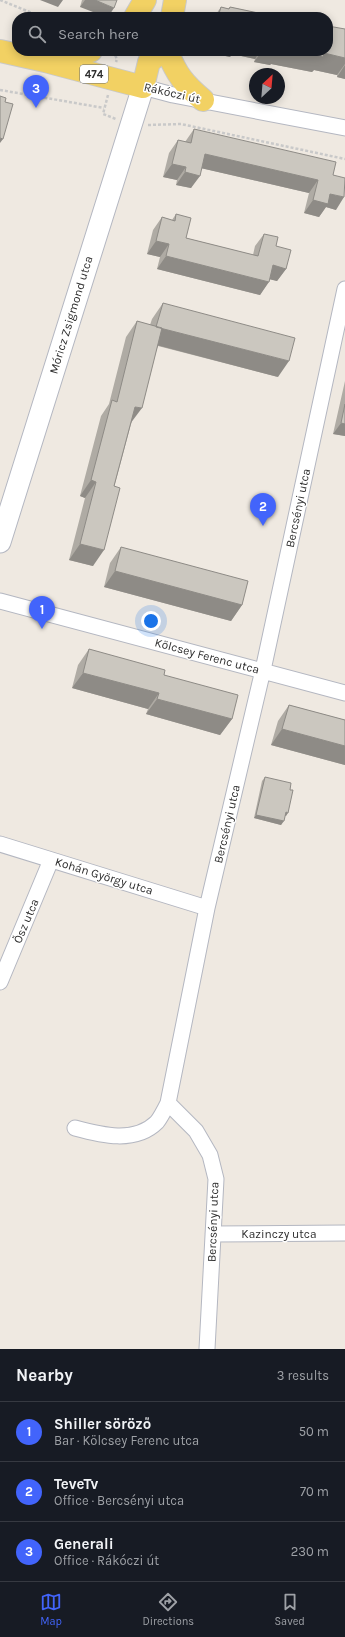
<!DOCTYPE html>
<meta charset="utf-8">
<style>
body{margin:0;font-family:Karla,sans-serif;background:#20242c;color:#f1f3f6}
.compass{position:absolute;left:249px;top:68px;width:36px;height:36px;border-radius:50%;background:#171b24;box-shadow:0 2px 10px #0003;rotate:26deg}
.you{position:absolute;left:151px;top:621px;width:14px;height:14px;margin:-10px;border:3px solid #fff;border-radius:50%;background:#1a73e8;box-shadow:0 0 0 6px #1a73e833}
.badge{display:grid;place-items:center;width:26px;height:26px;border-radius:50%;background:#4264fb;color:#fff;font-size:13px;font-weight:700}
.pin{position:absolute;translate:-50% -33px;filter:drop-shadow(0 1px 2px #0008)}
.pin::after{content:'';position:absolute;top:21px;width:14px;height:12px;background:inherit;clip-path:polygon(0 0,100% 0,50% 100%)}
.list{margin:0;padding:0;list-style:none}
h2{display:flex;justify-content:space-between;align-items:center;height:52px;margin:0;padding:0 16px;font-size:17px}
h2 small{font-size:13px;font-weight:400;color:#9ea1a6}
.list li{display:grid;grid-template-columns:26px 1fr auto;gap:12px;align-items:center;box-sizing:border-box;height:60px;padding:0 16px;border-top:1px solid #363941}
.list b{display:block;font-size:15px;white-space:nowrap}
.list p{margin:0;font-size:13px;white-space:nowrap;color:#9ea1a6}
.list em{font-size:13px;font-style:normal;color:#9ea1a6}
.icon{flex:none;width:22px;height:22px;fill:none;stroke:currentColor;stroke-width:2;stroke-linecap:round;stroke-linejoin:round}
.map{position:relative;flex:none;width:345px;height:1349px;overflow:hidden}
.search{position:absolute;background:#171b24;box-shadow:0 2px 10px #0003;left:12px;right:12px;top:12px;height:44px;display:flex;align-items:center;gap:10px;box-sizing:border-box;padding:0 14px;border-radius:16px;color:#9ea1a6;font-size:15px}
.sheet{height:232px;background:#171b24}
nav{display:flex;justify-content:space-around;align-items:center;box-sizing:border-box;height:56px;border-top:1px solid #363941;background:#171b24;font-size:11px;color:#9ea1a6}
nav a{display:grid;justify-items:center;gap:2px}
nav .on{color:#4264fb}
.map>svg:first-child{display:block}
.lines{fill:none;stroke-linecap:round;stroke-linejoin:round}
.minor-casing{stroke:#b4b7c1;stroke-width:17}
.secondary-casing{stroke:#b4b7c1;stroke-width:23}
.primary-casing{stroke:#c9c9c9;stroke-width:24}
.path{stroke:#c9c9c9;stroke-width:2.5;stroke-dasharray:3 2;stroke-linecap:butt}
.minor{stroke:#fff;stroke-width:15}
.secondary{stroke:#fff;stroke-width:21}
.primary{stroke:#f2d163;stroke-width:22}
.wall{fill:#afaba4}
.shaded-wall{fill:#8e8b86}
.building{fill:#cbc7bf;stroke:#8e8b86}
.labels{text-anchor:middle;stroke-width:3;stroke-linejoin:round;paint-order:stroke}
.shield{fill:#fff;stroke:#6d6d6d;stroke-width:1}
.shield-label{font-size:11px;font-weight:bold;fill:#2e2e2e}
.street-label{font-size:12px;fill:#2e2e2e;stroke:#fff}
</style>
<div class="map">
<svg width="345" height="1349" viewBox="0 0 345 1349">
<rect width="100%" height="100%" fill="#efe9e1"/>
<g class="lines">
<g class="minor-casing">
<path id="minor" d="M 143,87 L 173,95 L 345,128
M 0,601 L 345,693
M 0,844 L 207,908
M 0,982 L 51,860
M 75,1128 C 101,1135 135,1144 157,1122 C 161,1117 165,1109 168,1103
M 213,1234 L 345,1233
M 207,1349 L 216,1179 L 210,1155 L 196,1131 L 168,1103 L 207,908 L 263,670 L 345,289"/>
</g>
<g class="secondary-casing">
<path id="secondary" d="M 0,542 L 143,87"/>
</g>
<g class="primary-casing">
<path id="primary" d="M 135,17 L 145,0
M 172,17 L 175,0
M 0,51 L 45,61 L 143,87 L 149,62 L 162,51
M 167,51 C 177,75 183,83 203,100
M 52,59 L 91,51"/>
</g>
<path class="path" d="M 0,0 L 42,17
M 113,51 L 117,59 L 116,62
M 0,90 L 104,108
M 108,95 L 103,114 L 116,119
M 148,125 L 181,124 L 345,159"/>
<use href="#minor" class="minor"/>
<use href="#secondary" class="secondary"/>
<use href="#primary" class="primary"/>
</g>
<path class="wall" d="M 82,0 L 117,0 L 80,7 Z
M 221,7 L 228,9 L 230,7 L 277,17 L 214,17 Z
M 345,29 L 345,79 L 337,77 L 337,75 L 314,70 L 312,72 L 271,64 L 270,65 L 254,62 L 255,59 L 232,54 L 230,57 L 212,53 L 212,51 L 328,51 Z
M 194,129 L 333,175 L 336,210 L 326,207 L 319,217 L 304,213 L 309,193 L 201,168 L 191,188 L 176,185 L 177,180 L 163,177 L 169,153 L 178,140 L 185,142 Z
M 176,214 L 186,238 L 253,255 L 255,246 L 264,234 L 276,246 L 286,269 L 277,281 L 270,279 L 260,295 L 157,269 L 160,257 L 147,254 L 153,230 L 162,217 L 172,220 Z
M 163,303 L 278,377 L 158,346 L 131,424 L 93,566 L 69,560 L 85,498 L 80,496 L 101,416 L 109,404 L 126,337 L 137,321 L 150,325 L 152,319 Z
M 345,381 L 345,436 L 333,434 Z
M 121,547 L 242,605 L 231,621 L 104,587 L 110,563 Z
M 89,649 L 164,675 L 232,719 L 220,735 L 146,714 L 148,709 L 72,688 L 78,665 Z
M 289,705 L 345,720 L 345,765 L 271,745 L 278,721 Z
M 265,777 L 290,790 L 286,816 L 285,816 L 281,825 L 254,818 L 262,781 Z"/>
<path class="shaded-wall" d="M 40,0 L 63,0 L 58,7 Z
M 85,0 L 95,0 L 114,8 L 108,17 L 106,17 L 80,7 Z
M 213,51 L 260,51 L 255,59 L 232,54 L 230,57 L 212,53 Z
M 262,51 L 297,51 L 324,53 L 345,58 L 345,64 L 337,75 L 314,70 L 312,72 L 271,64 L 270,65 L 254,62 Z
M 345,65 L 345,79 L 337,77 Z
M 0,138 L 3,139 L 0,143 Z
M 205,154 L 318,180 L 309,193 L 196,167 Z
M 172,164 L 186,167 L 177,180 L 163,177 Z
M 185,172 L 200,176 L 191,188 L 176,185 Z
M 330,194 L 344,197 L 336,210 L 326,207 L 319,217 L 304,213 L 313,200 Z
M 156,241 L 169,244 L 160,257 L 147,254 Z
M 166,256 L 269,282 L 260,295 L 157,269 Z
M 273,265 L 286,269 L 277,281 L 264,278 Z
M 156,327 L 289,361 L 278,377 L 145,342 Z
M 135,407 L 142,408 L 130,424 Z
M 341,423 L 345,424 L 345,436 L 333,434 Z
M 91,480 L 96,482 L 85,498 L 80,496 Z
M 80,544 L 104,550 L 93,566 L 69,560 Z
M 115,571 L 242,605 L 231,621 L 104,587 Z
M 83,673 L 159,693 L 148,709 L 72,688 Z
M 157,699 L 232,719 L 220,735 L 146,714 Z
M 282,729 L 345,746 L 345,765 L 271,745 Z
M 286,812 L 288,813 L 286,816 L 283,816 Z
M 256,815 L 284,821 L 281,825 L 254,818 Z"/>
<path class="building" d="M 95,0 L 117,0 L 114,8 Z
M 221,7 L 229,9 L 230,7 L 277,17 L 218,17 Z
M 328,26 L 345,29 L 345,58 L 324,53 L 323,57 L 297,51 L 328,51 Z
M 0,96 L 6,98 L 5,102 L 13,104 L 3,139 L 0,138 Z
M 194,129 L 336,162 L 333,175 L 345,178 L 344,197 L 330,194 L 328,204 L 313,200 L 318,180 L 205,154 L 200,176 L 185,172 L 186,167 L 172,164 L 178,140 L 191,143 Z
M 176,214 L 191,218 L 186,238 L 258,256 L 264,234 L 278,237 L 276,246 L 291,250 L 286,269 L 273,265 L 269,282 L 166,256 L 169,244 L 156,241 L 162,217 L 175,221 Z
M 163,303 L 295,338 L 289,361 L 156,327 Z
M 137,321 L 162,328 L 142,408 L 135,407 L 114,486 L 120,488 L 104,550 L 80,544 L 96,482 L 91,480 L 112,400 L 117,402 Z
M 345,404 L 345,424 L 341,423 Z
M 121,547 L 248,581 L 242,605 L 115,571 Z
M 89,649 L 165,670 L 164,675 L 238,695 L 232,719 L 157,699 L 159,693 L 83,673 Z
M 289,705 L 345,720 L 345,746 L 282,729 Z
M 265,777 L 291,783 L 290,790 L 293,790 L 288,813 L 286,812 L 284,821 L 256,815 Z"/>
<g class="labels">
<rect class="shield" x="80" y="65" width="28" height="18" rx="3"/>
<g class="shield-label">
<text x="94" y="78">474</text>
</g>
<g class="street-label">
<text transform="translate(172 93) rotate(13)" y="4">Rákóczi út</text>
<text transform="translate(71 315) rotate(-73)" y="4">Móricz Zsigmond utca</text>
<text transform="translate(298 508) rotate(-78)" y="4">Bercsényi utca</text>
<text transform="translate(207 656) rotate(15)" y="4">Kölcsey Ferenc utca</text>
<text transform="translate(227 824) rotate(-77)" y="4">Bercsényi utca</text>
<text transform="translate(104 876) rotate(17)" y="4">Kohán György utca</text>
<text transform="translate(26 921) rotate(-67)" y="4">Ősz utca</text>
<text transform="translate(213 1222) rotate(-88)" y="4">Bercsényi utca</text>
<text x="279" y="1238">Kazinczy utca</text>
</g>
</g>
</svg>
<svg class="compass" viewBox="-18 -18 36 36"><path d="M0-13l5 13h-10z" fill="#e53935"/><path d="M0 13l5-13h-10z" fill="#9ea1a6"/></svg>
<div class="you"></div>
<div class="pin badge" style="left:42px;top:629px">1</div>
<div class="pin badge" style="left:263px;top:526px">2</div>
<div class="pin badge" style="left:36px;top:108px">3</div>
<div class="search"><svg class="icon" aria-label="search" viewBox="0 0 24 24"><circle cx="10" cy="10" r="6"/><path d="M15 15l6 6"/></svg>Search here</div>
</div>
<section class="sheet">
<h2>Nearby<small>3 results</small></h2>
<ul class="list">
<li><span class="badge">1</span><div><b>Shiller söröző</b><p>Bar · Kölcsey Ferenc utca</p></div><em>50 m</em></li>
<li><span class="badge">2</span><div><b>TeveTv</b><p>Office · Bercsényi utca</p></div><em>70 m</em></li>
<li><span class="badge">3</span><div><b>Generali</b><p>Office · Rákóczi út</p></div><em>230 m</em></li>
</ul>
</section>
<nav>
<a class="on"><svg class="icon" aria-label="map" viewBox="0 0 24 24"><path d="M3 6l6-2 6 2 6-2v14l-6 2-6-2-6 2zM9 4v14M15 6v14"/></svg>Map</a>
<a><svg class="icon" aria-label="directions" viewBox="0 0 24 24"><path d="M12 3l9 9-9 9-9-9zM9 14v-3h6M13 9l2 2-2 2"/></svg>Directions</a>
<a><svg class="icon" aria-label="saved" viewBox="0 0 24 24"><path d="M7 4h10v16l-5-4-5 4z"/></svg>Saved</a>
</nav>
